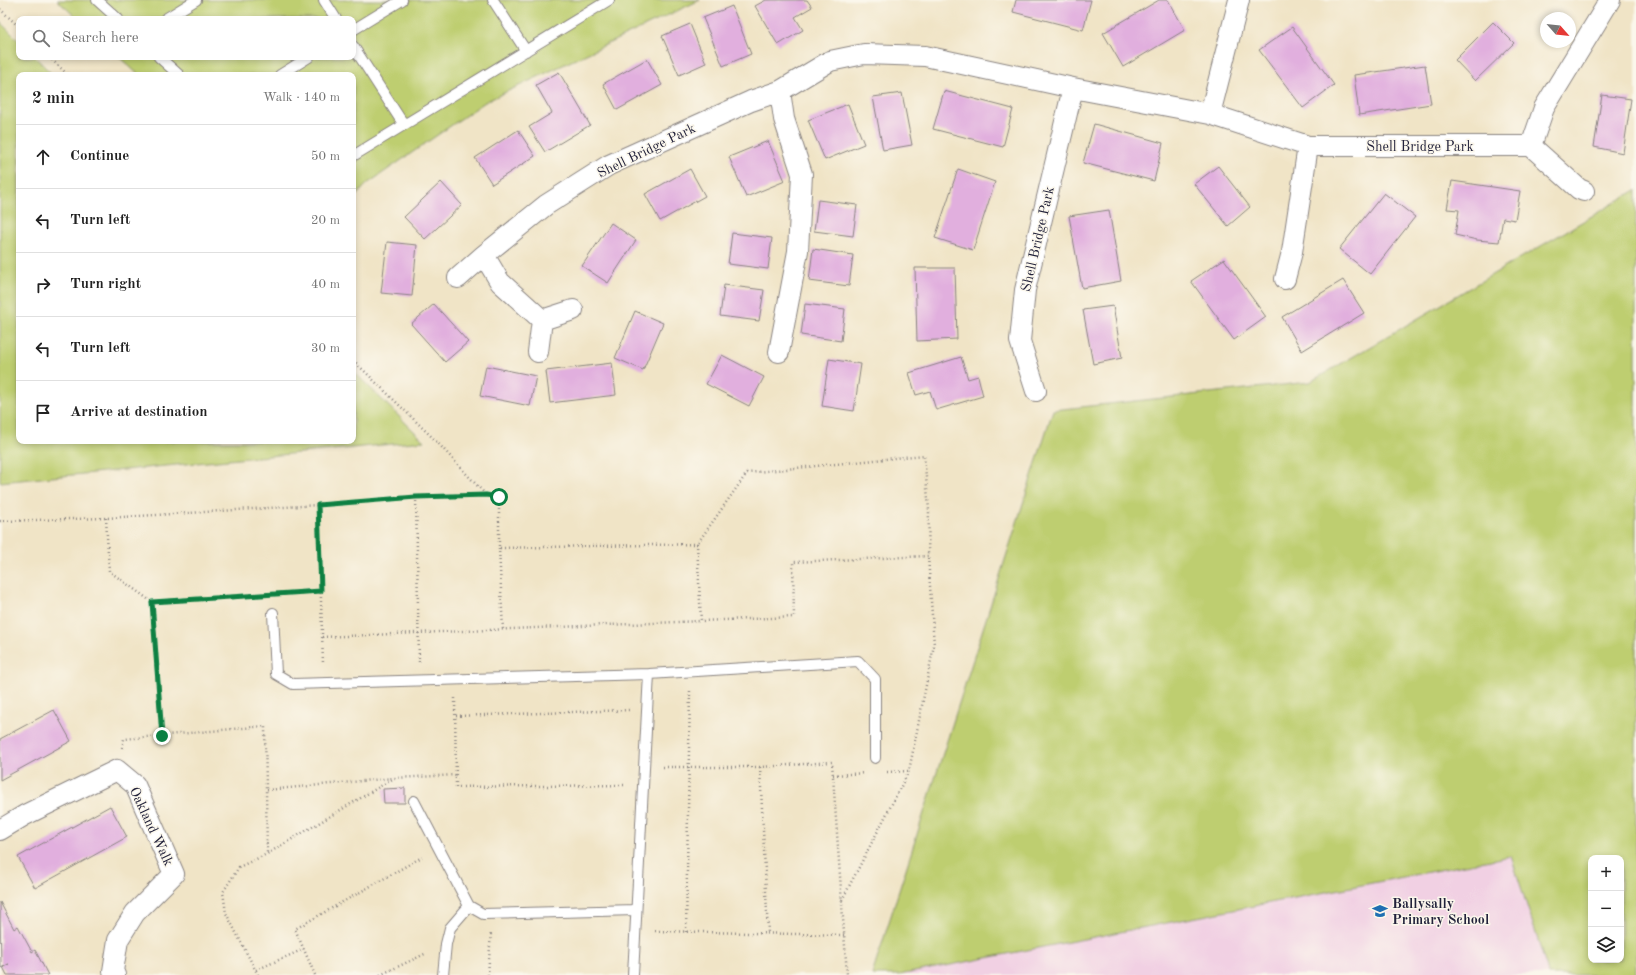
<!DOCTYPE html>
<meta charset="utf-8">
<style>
body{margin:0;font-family:"Old Standard TT",serif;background:#f2f2f2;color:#222}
.controls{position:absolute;right:12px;bottom:12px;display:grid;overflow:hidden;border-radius:8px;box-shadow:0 2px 6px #0003}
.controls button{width:36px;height:36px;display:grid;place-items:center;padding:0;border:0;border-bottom:1px solid #e0e0e0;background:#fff;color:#222;font:20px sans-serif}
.compass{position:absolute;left:1540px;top:12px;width:36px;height:36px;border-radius:50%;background:#fff;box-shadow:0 2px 6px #0003;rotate:117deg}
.stop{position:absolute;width:12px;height:12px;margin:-9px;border:3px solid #0b8043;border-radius:50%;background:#fff}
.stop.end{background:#0b8043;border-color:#fff;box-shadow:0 1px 4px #0008}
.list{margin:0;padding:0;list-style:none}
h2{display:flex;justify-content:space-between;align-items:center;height:52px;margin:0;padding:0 16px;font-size:17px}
h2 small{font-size:13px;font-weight:400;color:#767676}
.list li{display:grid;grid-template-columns:26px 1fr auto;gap:12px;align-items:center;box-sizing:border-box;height:64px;padding:0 16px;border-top:1px solid #e0e0e0}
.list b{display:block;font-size:15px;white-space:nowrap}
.list em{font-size:13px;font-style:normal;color:#767676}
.icon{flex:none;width:22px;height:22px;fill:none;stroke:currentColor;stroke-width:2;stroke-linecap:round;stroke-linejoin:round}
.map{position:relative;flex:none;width:1636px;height:975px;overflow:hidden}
.search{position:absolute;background:#fff;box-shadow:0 2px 6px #0003;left:16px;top:16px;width:340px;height:44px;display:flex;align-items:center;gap:10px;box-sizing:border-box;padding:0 14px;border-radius:8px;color:#767676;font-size:15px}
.panel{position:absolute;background:#fff;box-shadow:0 2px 6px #0003;left:16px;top:72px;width:340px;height:372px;border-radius:8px}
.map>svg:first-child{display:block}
.built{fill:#f1d0e3}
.green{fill:#bece70;stroke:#707856;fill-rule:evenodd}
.building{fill:#e1afde}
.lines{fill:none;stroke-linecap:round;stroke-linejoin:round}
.service-casing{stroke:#898380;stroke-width:12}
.minor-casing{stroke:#898380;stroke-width:22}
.path{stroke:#898380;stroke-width:2.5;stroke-dasharray:1 3;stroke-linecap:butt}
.service{stroke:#fff;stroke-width:10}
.minor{stroke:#fff;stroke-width:20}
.route{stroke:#0b8043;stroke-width:5}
.labels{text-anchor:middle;stroke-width:3;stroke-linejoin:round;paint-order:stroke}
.street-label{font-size:14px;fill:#22223b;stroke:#fbf7ec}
.poi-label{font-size:14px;font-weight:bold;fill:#22223b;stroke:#fbf7ec;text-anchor:start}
</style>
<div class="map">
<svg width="1636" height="975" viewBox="0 0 1636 975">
<rect width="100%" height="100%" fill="#fbf7ec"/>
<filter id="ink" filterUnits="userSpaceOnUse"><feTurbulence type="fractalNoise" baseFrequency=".025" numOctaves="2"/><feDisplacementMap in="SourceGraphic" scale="8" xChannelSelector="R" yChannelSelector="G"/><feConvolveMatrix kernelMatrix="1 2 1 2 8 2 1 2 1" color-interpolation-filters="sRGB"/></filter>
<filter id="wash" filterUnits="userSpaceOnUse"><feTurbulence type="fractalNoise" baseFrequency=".012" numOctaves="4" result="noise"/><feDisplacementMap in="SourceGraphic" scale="16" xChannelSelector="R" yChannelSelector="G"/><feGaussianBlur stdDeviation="0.9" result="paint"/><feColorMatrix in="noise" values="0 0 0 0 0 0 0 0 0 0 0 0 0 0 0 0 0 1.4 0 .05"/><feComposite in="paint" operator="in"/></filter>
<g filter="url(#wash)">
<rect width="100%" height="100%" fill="#f0e4c6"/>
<path class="built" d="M 1511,856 L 1546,965 L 1548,975 L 899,975 Z"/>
<path class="green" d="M 57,0 L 700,0 L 485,102 L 367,184 L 353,199 L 353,75 L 139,75 L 119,57 L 353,57 L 353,19 L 78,19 Z
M 0,22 L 19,41 L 19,57 L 35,57 L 53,75 L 19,75 L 19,441 L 353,441 L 353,371 L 424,441 L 0,482 Z
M 1636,190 L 1636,975 L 1548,975 L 1546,965 L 1511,856 L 899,975 L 872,975 L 1053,410 L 1310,382 ZM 1591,858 L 1621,858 L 1621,960 L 1591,960 Z"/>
<g id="blocks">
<path class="building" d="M 766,0 L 807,0 L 812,7 L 795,17 L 803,30 L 778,45 L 755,6 Z
M 1016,0 L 1091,0 L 1083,30 L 1013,12 Z
M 1159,0 L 1168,0 L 1185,30 L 1123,67 L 1103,33 Z
M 732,6 L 751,54 L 723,66 L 703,18 Z
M 1493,22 L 1514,43 L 1475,81 L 1455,60 Z
M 690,24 L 706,63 L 679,75 L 662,36 Z
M 1292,27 L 1334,85 L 1303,108 L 1259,50 Z
M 647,59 L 662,85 L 617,110 L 603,84 Z
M 1425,65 L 1431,104 L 1359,115 L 1354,75 Z
M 559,72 L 590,125 L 545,152 L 529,127 L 552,113 L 536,85 Z
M 944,91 L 1013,109 L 1003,147 L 933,129 Z
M 902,93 L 912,145 L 883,150 L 873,97 Z
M 1602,95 L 1631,99 L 1623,153 L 1594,147 Z
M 848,104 L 864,144 L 825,160 L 808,120 Z
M 1094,124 L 1163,143 L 1154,181 L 1083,163 Z
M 518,130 L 535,156 L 492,184 L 475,158 Z
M 768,141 L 785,181 L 746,197 L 729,157 Z
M 1218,166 L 1250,207 L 1228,226 L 1194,184 Z
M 690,169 L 705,196 L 660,221 L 645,194 Z
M 958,169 L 995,182 L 973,250 L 935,238 Z
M 1452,181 L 1520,191 L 1515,220 L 1503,218 L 1499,242 L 1477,240 L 1455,235 L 1459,210 L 1447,209 Z
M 441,182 L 462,205 L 425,239 L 404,217 Z
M 1384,193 L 1415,217 L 1370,274 L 1339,249 Z
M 818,200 L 857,205 L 853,236 L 814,231 Z
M 1109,210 L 1121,281 L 1082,288 L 1069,216 Z
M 611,223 L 636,240 L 608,283 L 582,266 Z
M 732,233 L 772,238 L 768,269 L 728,264 Z
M 387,242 L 417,245 L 412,296 L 381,293 Z
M 813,249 L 853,255 L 849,286 L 809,281 Z
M 1224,259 L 1266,317 L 1234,340 L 1191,281 Z
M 915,268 L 955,268 L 957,339 L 917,341 Z
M 1343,280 L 1364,313 L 1302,351 L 1282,317 Z
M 724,285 L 764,290 L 759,321 L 720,316 Z
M 434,304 L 468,342 L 445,362 L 411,324 Z
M 805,304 L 845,309 L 841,341 L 801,335 Z
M 1113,306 L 1122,358 L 1093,364 L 1083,310 Z
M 635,311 L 663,323 L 643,370 L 615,358 Z
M 722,355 L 764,377 L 749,406 L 706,384 Z
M 961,357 L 968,379 L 978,376 L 983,396 L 936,410 L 930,391 L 916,395 L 909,373 Z
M 829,359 L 861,364 L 854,411 L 822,406 Z
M 612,363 L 616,395 L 550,403 L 546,371 Z
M 486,366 L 536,376 L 530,406 L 480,396 Z
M 54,710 L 71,741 L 0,780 L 0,739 Z
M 405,788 L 405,803 L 384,803 L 383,789 Z
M 110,806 L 127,837 L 35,888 L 18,857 Z
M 0,902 L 14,929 L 18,926 L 32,952 L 35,950 L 48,975 L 7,975 L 3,967 L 9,964 L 1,968 Z"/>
</g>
</g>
<g filter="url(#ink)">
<use href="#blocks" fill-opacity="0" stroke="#898380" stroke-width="1"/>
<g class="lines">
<g class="service-casing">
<path id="service" d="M 97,0 L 118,19
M 324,0 L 336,19
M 493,0 L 526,51
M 165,19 L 196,0
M 353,30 L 402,0
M 353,46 L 404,125
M 159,57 L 179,75
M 280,75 L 309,57
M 353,156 L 609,0
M 273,613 L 276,674 L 293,684 L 649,674 L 858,661 L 875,679 L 875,758
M 414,801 L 469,906 L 483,914 L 636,910
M 443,975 L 446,944 L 450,928 L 469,906
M 633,975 L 649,674"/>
</g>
<g class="minor-casing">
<path id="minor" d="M 1210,114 L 1239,0
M 1531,146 L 1579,189 L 1584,191
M 458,278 L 484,255
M 1285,279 L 1292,252 L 1308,146
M 542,320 L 500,282 L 484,255 L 546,205 L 609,165 L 751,101 L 780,91 L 830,61 L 864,54 L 925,56 L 1073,88 L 1210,114 L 1308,146 L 1531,146 L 1544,108 L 1610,0
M 538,352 L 542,320 L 573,310
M 779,352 L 798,251 L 802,174 L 784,119 L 780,91
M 1036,391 L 1020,341 L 1025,290 L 1073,88
M 0,830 L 25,815 L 117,770 L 135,785 L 174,874 L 135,913 L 118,940 L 113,971 L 115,975"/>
</g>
<path class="path" d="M 0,9 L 19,27
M 49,57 L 68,75
M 353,360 L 435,440 L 486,495
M 416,497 L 419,662
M 318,505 L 323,664
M 106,518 L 109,571 L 152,602 L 266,595
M 0,521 L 106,518 L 318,505 L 416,497 L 486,495 L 499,497 L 499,548 L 697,544 L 701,621 L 794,617 L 793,562 L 928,556 L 929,510 L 924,455 L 747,473 L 697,544
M 499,548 L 503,630
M 277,594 L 321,591
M 152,602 L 162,736
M 322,637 L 701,621
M 455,698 L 456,787 L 625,785
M 456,716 L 629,710
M 122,748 L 124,739 L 265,726 L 267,854
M 663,767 L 760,767 L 832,762 L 847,975
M 760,767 L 768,933
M 887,772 L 908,771
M 833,775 L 864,773
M 267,790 L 394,778 L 457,775
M 842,900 L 909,771 L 934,645 L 928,556
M 655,931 L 844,935
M 686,932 L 690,690
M 256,970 L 304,949
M 258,975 L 226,913 L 223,892 L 239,867 L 267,854 L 394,778
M 315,975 L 295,929 L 422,857
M 380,975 L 427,953
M 488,975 L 491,932"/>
<use href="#service" class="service"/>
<use href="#minor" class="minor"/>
</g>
</g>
<g class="lines" filter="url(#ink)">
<path class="route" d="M 162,736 L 152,602 L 321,591 L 318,505 L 416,497 L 486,495 L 499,497"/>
</g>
<defs>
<g id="school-bare" transform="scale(1.2)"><path d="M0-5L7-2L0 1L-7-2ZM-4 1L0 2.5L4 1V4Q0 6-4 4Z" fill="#1f6fb2" stroke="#fbf7ec" stroke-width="2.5" paint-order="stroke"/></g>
</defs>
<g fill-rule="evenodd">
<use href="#school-bare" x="1380" y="911"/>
</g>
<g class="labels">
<g class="street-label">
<text x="1420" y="151">Shell Bridge Park</text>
<text transform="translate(646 150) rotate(-26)" y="5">Shell Bridge Park</text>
<text transform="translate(1037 239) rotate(-77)" y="5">Shell Bridge Park</text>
<text transform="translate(152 826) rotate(65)" y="5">Oakland Walk</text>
</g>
<g class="poi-label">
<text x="1392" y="908">Ballysally<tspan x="1392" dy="16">Primary School</tspan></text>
</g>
</g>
</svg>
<div class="controls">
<button>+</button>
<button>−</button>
<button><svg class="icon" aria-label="layers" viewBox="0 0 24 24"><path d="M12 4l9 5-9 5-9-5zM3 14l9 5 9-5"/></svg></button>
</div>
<svg class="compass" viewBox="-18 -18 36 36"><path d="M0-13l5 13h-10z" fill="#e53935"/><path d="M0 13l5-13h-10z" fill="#767676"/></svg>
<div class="stop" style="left:499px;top:497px"></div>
<div class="stop end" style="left:162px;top:736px"></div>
<div class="search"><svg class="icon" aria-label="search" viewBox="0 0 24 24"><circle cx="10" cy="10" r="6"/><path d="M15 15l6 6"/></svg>Search here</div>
<section class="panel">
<h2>2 min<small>Walk · 140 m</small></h2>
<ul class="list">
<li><svg class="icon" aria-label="ahead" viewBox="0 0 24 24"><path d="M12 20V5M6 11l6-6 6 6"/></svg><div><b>Continue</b></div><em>50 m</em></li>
<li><svg class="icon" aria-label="left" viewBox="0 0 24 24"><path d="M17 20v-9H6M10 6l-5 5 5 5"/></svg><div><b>Turn left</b></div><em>20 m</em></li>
<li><svg class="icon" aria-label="right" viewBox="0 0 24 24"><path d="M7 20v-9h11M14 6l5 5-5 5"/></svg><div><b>Turn right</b></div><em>40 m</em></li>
<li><svg class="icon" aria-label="left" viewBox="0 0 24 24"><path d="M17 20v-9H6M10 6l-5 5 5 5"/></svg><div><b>Turn left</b></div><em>30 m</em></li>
<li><svg class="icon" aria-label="arrive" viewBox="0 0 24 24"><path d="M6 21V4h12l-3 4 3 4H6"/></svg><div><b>Arrive at destination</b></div></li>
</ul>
</section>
</div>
